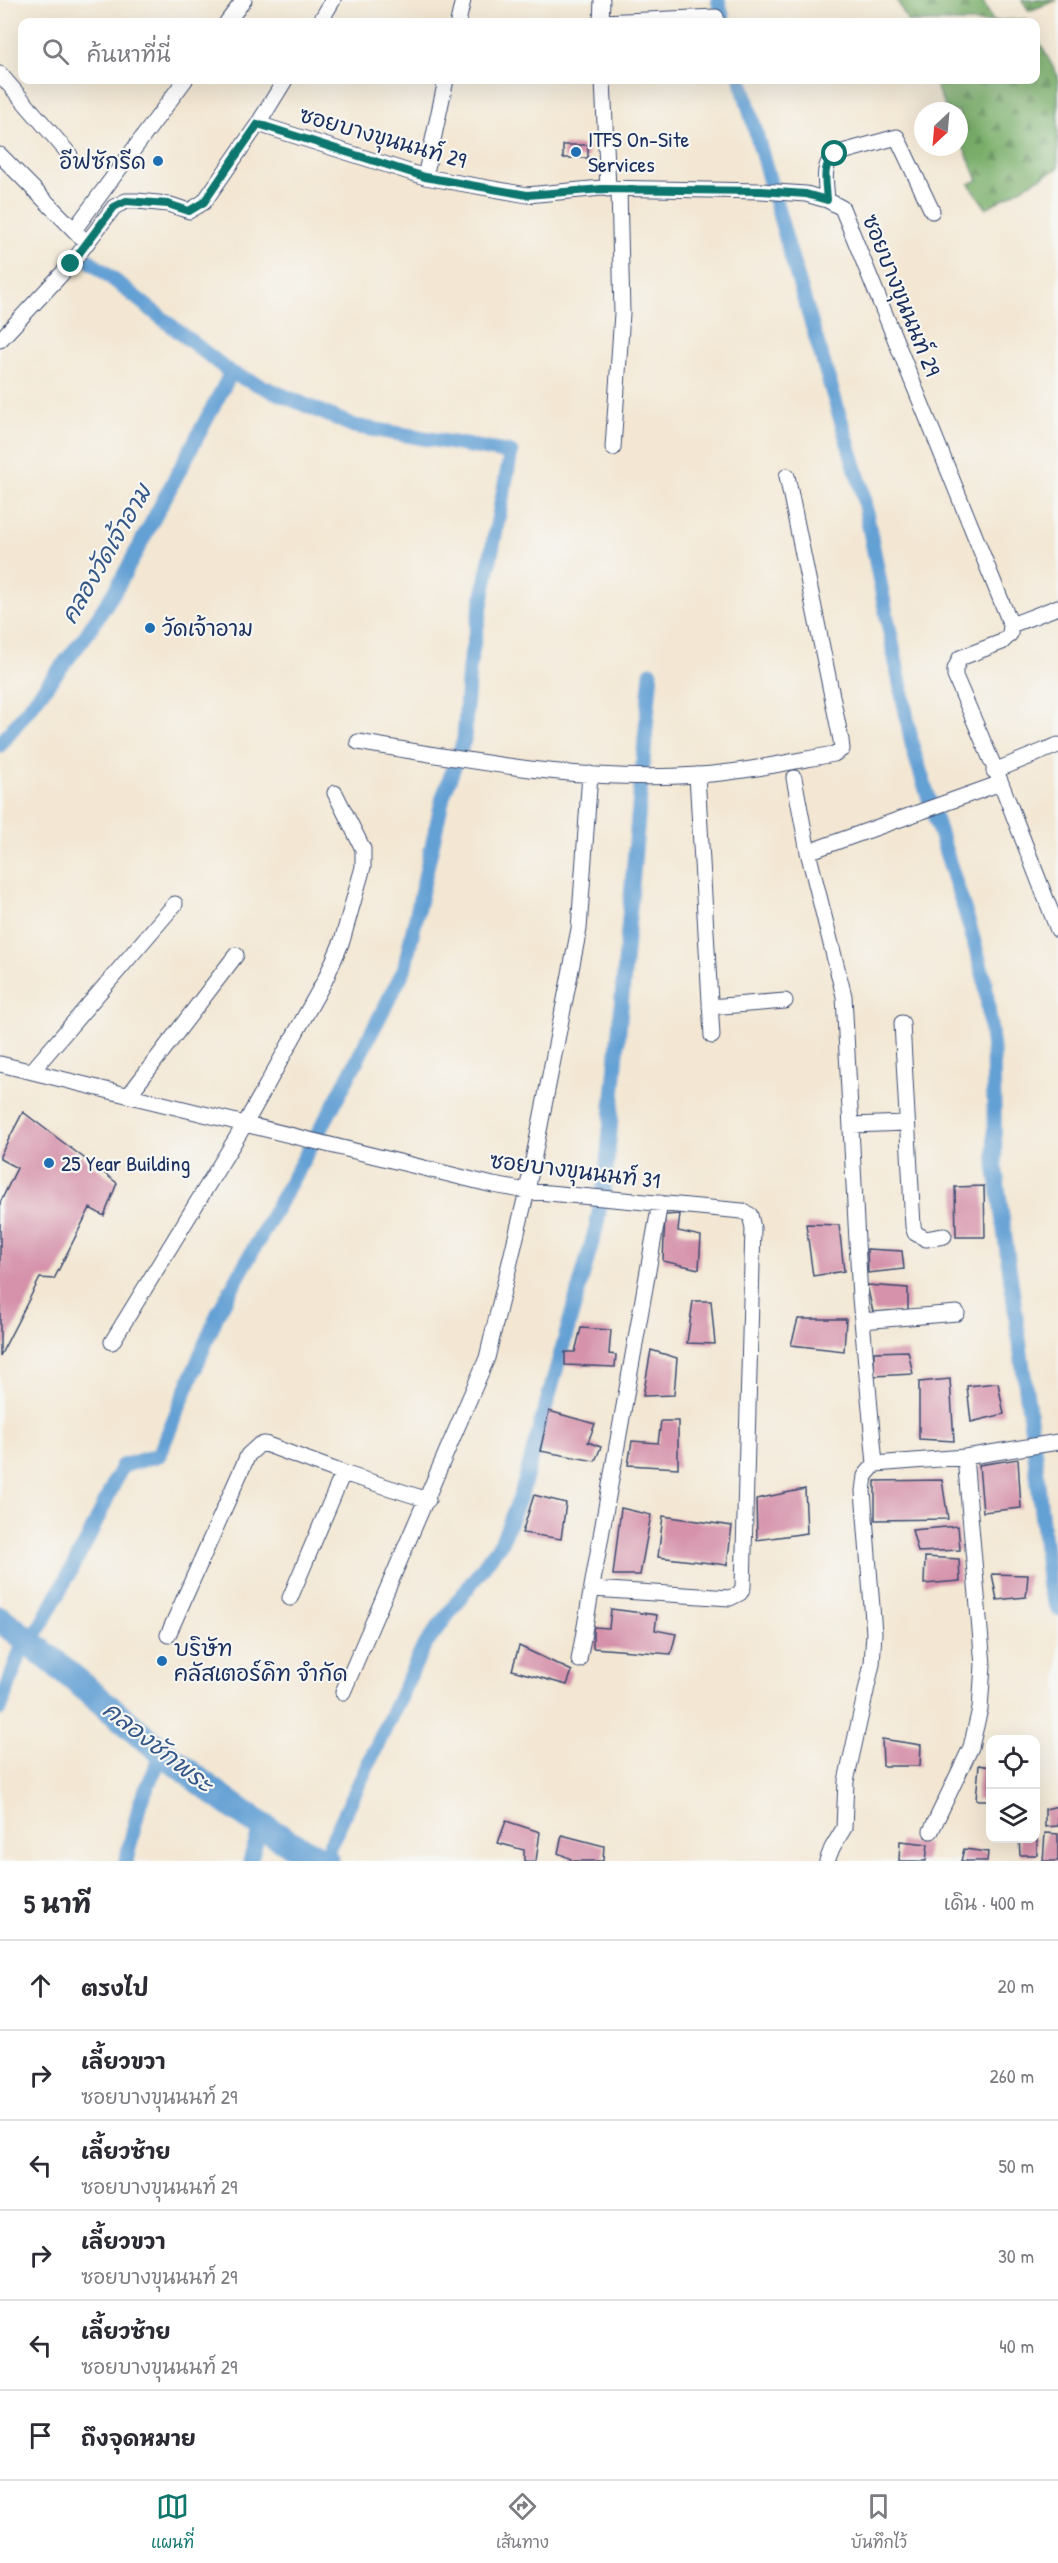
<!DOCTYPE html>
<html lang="th">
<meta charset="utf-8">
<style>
body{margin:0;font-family:"Patrick Hand","Playpen Sans Thai",sans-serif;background:#f2f2f3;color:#2b2b33}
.controls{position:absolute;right:18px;bottom:18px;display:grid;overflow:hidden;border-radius:12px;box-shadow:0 6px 24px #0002}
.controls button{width:54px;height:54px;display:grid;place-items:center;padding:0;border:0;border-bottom:2px solid #e1e1e2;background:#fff;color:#2b2b33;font:30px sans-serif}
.compass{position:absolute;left:914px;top:102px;width:54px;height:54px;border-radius:50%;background:#fff;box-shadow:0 6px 24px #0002;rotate:206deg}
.stop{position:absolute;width:18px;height:18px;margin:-14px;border:4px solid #0f766e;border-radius:50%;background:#fff}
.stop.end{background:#0f766e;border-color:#fff;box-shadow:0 2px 6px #0008}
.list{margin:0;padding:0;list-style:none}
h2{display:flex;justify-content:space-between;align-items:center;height:78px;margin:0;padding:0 24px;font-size:26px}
h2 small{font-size:20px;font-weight:400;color:#7c7c81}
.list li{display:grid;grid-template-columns:39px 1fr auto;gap:18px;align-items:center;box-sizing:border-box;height:90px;padding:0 24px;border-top:2px solid #e1e1e2}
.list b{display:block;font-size:22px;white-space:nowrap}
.list p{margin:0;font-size:20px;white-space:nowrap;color:#7c7c81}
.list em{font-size:20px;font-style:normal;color:#7c7c81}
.icon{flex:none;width:33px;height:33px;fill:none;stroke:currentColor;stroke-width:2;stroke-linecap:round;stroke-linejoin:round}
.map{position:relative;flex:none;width:1058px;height:1861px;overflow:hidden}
.search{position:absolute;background:#fff;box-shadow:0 6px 24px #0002;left:18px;right:18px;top:18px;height:66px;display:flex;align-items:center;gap:15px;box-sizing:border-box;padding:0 21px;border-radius:12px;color:#7c7c81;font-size:22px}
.sheet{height:618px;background:#fff}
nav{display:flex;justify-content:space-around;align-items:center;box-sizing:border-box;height:84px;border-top:2px solid #e1e1e2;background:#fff;font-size:16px;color:#7c7c81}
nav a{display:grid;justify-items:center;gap:3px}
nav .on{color:#0f766e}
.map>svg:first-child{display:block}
.forest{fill:url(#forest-firs);stroke:#4a6f64;stroke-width:1.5}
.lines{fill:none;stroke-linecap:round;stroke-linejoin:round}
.canal{stroke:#63a0d4;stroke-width:15}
.river{stroke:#63a0d4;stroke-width:27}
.building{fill:#d592aa}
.minor-casing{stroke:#3b4b70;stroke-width:17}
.minor{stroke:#fff;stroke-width:15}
.route{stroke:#0f766e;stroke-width:8}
.poi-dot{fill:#1f6fb2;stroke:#f6f6f2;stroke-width:2}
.labels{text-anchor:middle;stroke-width:4.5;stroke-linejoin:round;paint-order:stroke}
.street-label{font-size:22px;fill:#1b2f5e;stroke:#f6f6f2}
.poi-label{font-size:22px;fill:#1b2f5e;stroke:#f6f6f2;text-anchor:start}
.water-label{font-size:24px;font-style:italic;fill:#345787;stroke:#f6f6f2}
</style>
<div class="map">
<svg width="1058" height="1861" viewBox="0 0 1058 1861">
<defs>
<pattern id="forest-firs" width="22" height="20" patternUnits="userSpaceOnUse" patternTransform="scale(1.5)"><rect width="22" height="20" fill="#7aaf6b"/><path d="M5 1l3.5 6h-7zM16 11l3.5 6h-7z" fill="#638f5b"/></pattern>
</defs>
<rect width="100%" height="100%" fill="#f6f6f2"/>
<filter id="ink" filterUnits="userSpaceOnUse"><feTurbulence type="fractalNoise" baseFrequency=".0167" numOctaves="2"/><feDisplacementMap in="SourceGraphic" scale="12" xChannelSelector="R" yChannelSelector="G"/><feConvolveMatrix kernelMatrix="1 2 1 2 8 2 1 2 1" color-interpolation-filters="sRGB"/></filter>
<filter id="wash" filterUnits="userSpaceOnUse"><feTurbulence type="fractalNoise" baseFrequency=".008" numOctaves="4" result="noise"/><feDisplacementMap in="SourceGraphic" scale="24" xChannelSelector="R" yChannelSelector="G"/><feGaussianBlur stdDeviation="1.35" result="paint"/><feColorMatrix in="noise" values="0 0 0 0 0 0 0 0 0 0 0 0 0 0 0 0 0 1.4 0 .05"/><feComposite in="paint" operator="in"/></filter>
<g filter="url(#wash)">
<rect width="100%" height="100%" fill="#f3e7d3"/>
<path class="forest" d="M 897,0 L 982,0 L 993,21 L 1026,19 L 1028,22 L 908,22 Z
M 1022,0 L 1057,0 L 1029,11 Z
M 1036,36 L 1058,76 L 1058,168 L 986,208 L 969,184 L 978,180 L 959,137 L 959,111 L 947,111 L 933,80 L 1036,80 Z"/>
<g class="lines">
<path class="canal" d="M 718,0 L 724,22
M 741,80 L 791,256 L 861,486 L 913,749 L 969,924 L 985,981 L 993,1049 L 995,1165 L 1035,1455 L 1049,1588 L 1058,1609
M 0,745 L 84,638 L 118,586 L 231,373
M 31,1643 L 88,1539 L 122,1466 L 159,1455 L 218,1313 L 332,1108 L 404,970 L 443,797 L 464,740 L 469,667 L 511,453 L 354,426 L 231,373 L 90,261
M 0,1709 L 25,1638
M 323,1860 L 423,1648 L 501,1543 L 521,1495 L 596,1228 L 606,1175 L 651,673
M 126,1861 L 140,1803 L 163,1752
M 250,1861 L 261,1826"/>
<path class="river" d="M 0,1619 C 72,1674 138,1735 210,1789 C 247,1816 283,1843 326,1861"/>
</g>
<g id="blocks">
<path class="building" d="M 563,145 L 588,145 L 588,158 L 563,158 Z
M 23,1112 L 117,1183 L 104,1216 L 90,1208 L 54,1279 L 40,1278 L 0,1356 L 0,1203 L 17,1168 L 0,1159 L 0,1156 Z
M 984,1186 L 985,1237 L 956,1237 L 955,1187 Z
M 680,1214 L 678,1231 L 701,1236 L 699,1269 L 663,1261 L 665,1215 Z
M 806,1224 L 839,1225 L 844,1271 L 813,1276 Z
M 867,1249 L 902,1251 L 904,1269 L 868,1273 Z
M 867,1285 L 908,1288 L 908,1310 L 873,1312 Z
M 693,1301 L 711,1301 L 715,1344 L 687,1343 Z
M 798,1319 L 846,1319 L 844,1351 L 791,1345 Z
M 581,1328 L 611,1330 L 609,1354 L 616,1355 L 615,1367 L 565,1365 L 565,1352 L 575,1352 Z
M 651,1350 L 677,1358 L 674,1395 L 643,1396 Z
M 908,1351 L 913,1374 L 874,1376 L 874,1352 Z
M 950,1379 L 954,1441 L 919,1439 L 919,1382 Z
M 998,1383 L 1004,1414 L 971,1422 L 967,1386 Z
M 549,1411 L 595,1424 L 588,1442 L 601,1447 L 595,1461 L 540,1451 Z
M 661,1421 L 678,1421 L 678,1468 L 628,1465 L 632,1441 L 658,1443 Z
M 1018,1459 L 1021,1508 L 983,1512 L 979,1465 Z
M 942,1480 L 948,1519 L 875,1520 L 875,1481 Z
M 805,1489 L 807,1533 L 757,1540 L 756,1499 Z
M 534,1495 L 566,1503 L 561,1539 L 522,1533 Z
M 621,1508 L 651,1515 L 640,1575 L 613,1575 Z
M 663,1516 L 732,1526 L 727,1565 L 658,1557 Z
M 958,1526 L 960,1550 L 918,1552 L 912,1530 Z
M 925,1557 L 959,1559 L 960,1581 L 924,1584 Z
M 992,1574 L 1028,1575 L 1026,1597 L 997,1600 Z
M 611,1609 L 657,1615 L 655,1630 L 676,1634 L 671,1654 L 593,1648 L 593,1627 L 609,1628 Z
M 519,1646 L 572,1671 L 567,1685 L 512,1670 Z
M 882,1739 L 921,1745 L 920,1766 L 883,1766 Z
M 979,1765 L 990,1767 L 990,1800 L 976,1800 Z
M 1058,1806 L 1058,1826 L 1045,1827 L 1045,1809 Z
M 506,1821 L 540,1832 L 536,1861 L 524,1861 L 524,1850 L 498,1843 Z
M 1045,1833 L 1058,1834 L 1058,1861 L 1043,1861 Z
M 562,1835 L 604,1846 L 603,1861 L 570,1861 L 571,1859 L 558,1853 Z
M 1019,1838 L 1037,1838 L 1037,1855 L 1020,1855 Z
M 900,1841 L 928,1844 L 926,1861 L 899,1861 Z
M 964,1849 L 988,1852 L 987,1861 L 961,1861 Z"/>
</g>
</g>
<g filter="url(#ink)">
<use href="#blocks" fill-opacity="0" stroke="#3b4b70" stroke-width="1.5"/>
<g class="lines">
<g class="minor-casing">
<path id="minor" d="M 227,22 L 244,0
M 320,22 L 333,0
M 458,22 L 463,0
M 601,22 L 716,17
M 601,22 L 602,0
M 0,74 L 70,155
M 603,80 L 608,189
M 258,124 L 285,80
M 0,155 L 80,236
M 425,177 L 446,80
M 827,200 C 826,183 821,167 835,154 L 897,137 L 932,211
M 74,230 L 185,80
M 0,340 L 71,264 L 114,207 L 126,201 L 137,201 L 168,204 L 189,211 L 204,202 L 258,124 L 425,177 L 527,195 L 602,188 L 761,191 L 806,194 L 827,200 L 842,208 L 1011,625 L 1010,634 L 1002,642 L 960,658 L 955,669 L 955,676 L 1001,783 L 1058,930
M 613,448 L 622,313 L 619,189
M 1011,625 L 1058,607
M 358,742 C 470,761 584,783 698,775 C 744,772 789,762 834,754 L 842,749 L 841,740 L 787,476
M 994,771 L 1058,745
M 697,775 L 712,1036
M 794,778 L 808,852 L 844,996 L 860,1298 L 875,1464
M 808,852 L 1001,783
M 710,1007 L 785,1001
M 902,1023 L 913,1226 L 915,1233 L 926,1239 L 944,1236
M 0,1064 L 493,1185 L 527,1191 L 742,1211 L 750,1215 L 753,1228 L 743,1587 L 740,1593 L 730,1598 L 593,1589
M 32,1071 L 175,904
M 129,1095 L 236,955
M 852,1125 L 906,1123
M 862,1321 L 957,1313
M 112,1342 L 245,1124 L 325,980 L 342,941 L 363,867 L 363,849 L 335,793
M 290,1598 L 343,1473
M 168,1635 L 248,1455 L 259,1445 L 265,1444 L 343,1473 L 428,1500
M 579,1660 L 660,1203
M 343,1692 L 487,1358 L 527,1191 L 579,929 L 590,774
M 931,1831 L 971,1747 L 980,1709 L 983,1665 L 965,1457
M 827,1861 L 832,1848 L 844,1828 L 846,1781 L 872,1664 L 874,1633 L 863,1491 L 865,1476 L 875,1464 L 965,1457 L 1058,1442"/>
</g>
<use href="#minor" class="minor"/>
</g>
</g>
<g class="lines" filter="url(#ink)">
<path class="route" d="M 71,264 L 114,207 L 126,201 L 168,204 L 189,211 L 204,202 L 258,124 L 425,177 L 527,195 L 602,189 L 761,191 L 806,194 L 827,200 C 826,182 821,167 835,154"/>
</g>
<g class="poi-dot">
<circle cx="576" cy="152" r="6"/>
<circle cx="158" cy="161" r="6"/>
<circle cx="150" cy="628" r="6"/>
<circle cx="49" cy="1163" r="6"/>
<circle cx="162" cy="1661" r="6"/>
</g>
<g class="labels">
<g class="street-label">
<text transform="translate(383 137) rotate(16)" y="8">ซอยบางขุนนนท์ 29</text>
<text transform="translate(902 295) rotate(68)" y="8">ซอยบางขุนนนท์ 29</text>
<text transform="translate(575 1170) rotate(7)" y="8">ซอยบางขุนนนท์ 31</text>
</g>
<g class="poi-label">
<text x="588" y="147">ITFS On-Site<tspan x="588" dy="25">Services</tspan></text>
<text x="146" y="169" text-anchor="end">อีฟซักรีด</text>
<text x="162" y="636">วัดเจ้าอาม</text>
<text x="61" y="1171">25 Year Building</text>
<text x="174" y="1656">บริษัท<tspan x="174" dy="25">คลัสเตอร์คิท จำกัด</tspan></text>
</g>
<g class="water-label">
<text transform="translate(106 554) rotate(-60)" y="8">คลองวัดเจ้าอาม</text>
<text transform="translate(158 1747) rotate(38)" y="8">คลองชักพระ</text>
</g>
</g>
</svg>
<div class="controls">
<button><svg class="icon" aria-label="locate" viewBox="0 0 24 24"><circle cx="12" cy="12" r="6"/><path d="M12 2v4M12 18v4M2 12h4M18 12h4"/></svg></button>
<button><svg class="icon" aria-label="layers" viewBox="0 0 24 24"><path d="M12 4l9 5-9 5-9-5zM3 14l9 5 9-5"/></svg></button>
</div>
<svg class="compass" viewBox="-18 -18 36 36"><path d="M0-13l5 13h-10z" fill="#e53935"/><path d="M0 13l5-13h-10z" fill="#7c7c81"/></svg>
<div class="stop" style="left:835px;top:154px"></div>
<div class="stop end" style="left:71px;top:264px"></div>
<div class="search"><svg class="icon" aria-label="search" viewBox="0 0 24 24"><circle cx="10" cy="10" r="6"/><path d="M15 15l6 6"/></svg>ค้นหาที่นี่</div>
</div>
<section class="sheet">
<h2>5 นาที<small>เดิน · 400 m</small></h2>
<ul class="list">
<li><svg class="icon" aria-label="ahead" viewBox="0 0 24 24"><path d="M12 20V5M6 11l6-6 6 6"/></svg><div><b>ตรงไป</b></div><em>20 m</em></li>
<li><svg class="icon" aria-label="right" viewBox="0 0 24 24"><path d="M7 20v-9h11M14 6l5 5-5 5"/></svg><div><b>เลี้ยวขวา</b><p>ซอยบางขุนนนท์ 29</p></div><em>260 m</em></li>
<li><svg class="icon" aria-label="left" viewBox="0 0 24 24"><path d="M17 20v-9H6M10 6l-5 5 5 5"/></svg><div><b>เลี้ยวซ้าย</b><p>ซอยบางขุนนนท์ 29</p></div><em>50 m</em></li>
<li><svg class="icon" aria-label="right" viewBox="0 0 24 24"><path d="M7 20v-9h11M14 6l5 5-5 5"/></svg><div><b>เลี้ยวขวา</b><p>ซอยบางขุนนนท์ 29</p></div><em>30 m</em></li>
<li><svg class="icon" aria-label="left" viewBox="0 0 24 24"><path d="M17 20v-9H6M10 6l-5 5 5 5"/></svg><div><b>เลี้ยวซ้าย</b><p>ซอยบางขุนนนท์ 29</p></div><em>40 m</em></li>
<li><svg class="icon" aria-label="arrive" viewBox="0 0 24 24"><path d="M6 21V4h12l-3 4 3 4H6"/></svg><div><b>ถึงจุดหมาย</b></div></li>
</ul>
</section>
<nav>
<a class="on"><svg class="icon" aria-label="map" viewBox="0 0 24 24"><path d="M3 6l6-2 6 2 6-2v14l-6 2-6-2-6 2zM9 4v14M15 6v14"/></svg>แผนที่</a>
<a><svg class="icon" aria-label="directions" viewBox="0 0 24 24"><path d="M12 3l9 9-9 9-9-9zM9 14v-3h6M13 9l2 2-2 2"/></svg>เส้นทาง</a>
<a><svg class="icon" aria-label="saved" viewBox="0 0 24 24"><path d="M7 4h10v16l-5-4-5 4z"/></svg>บันทึกไว้</a>
</nav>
